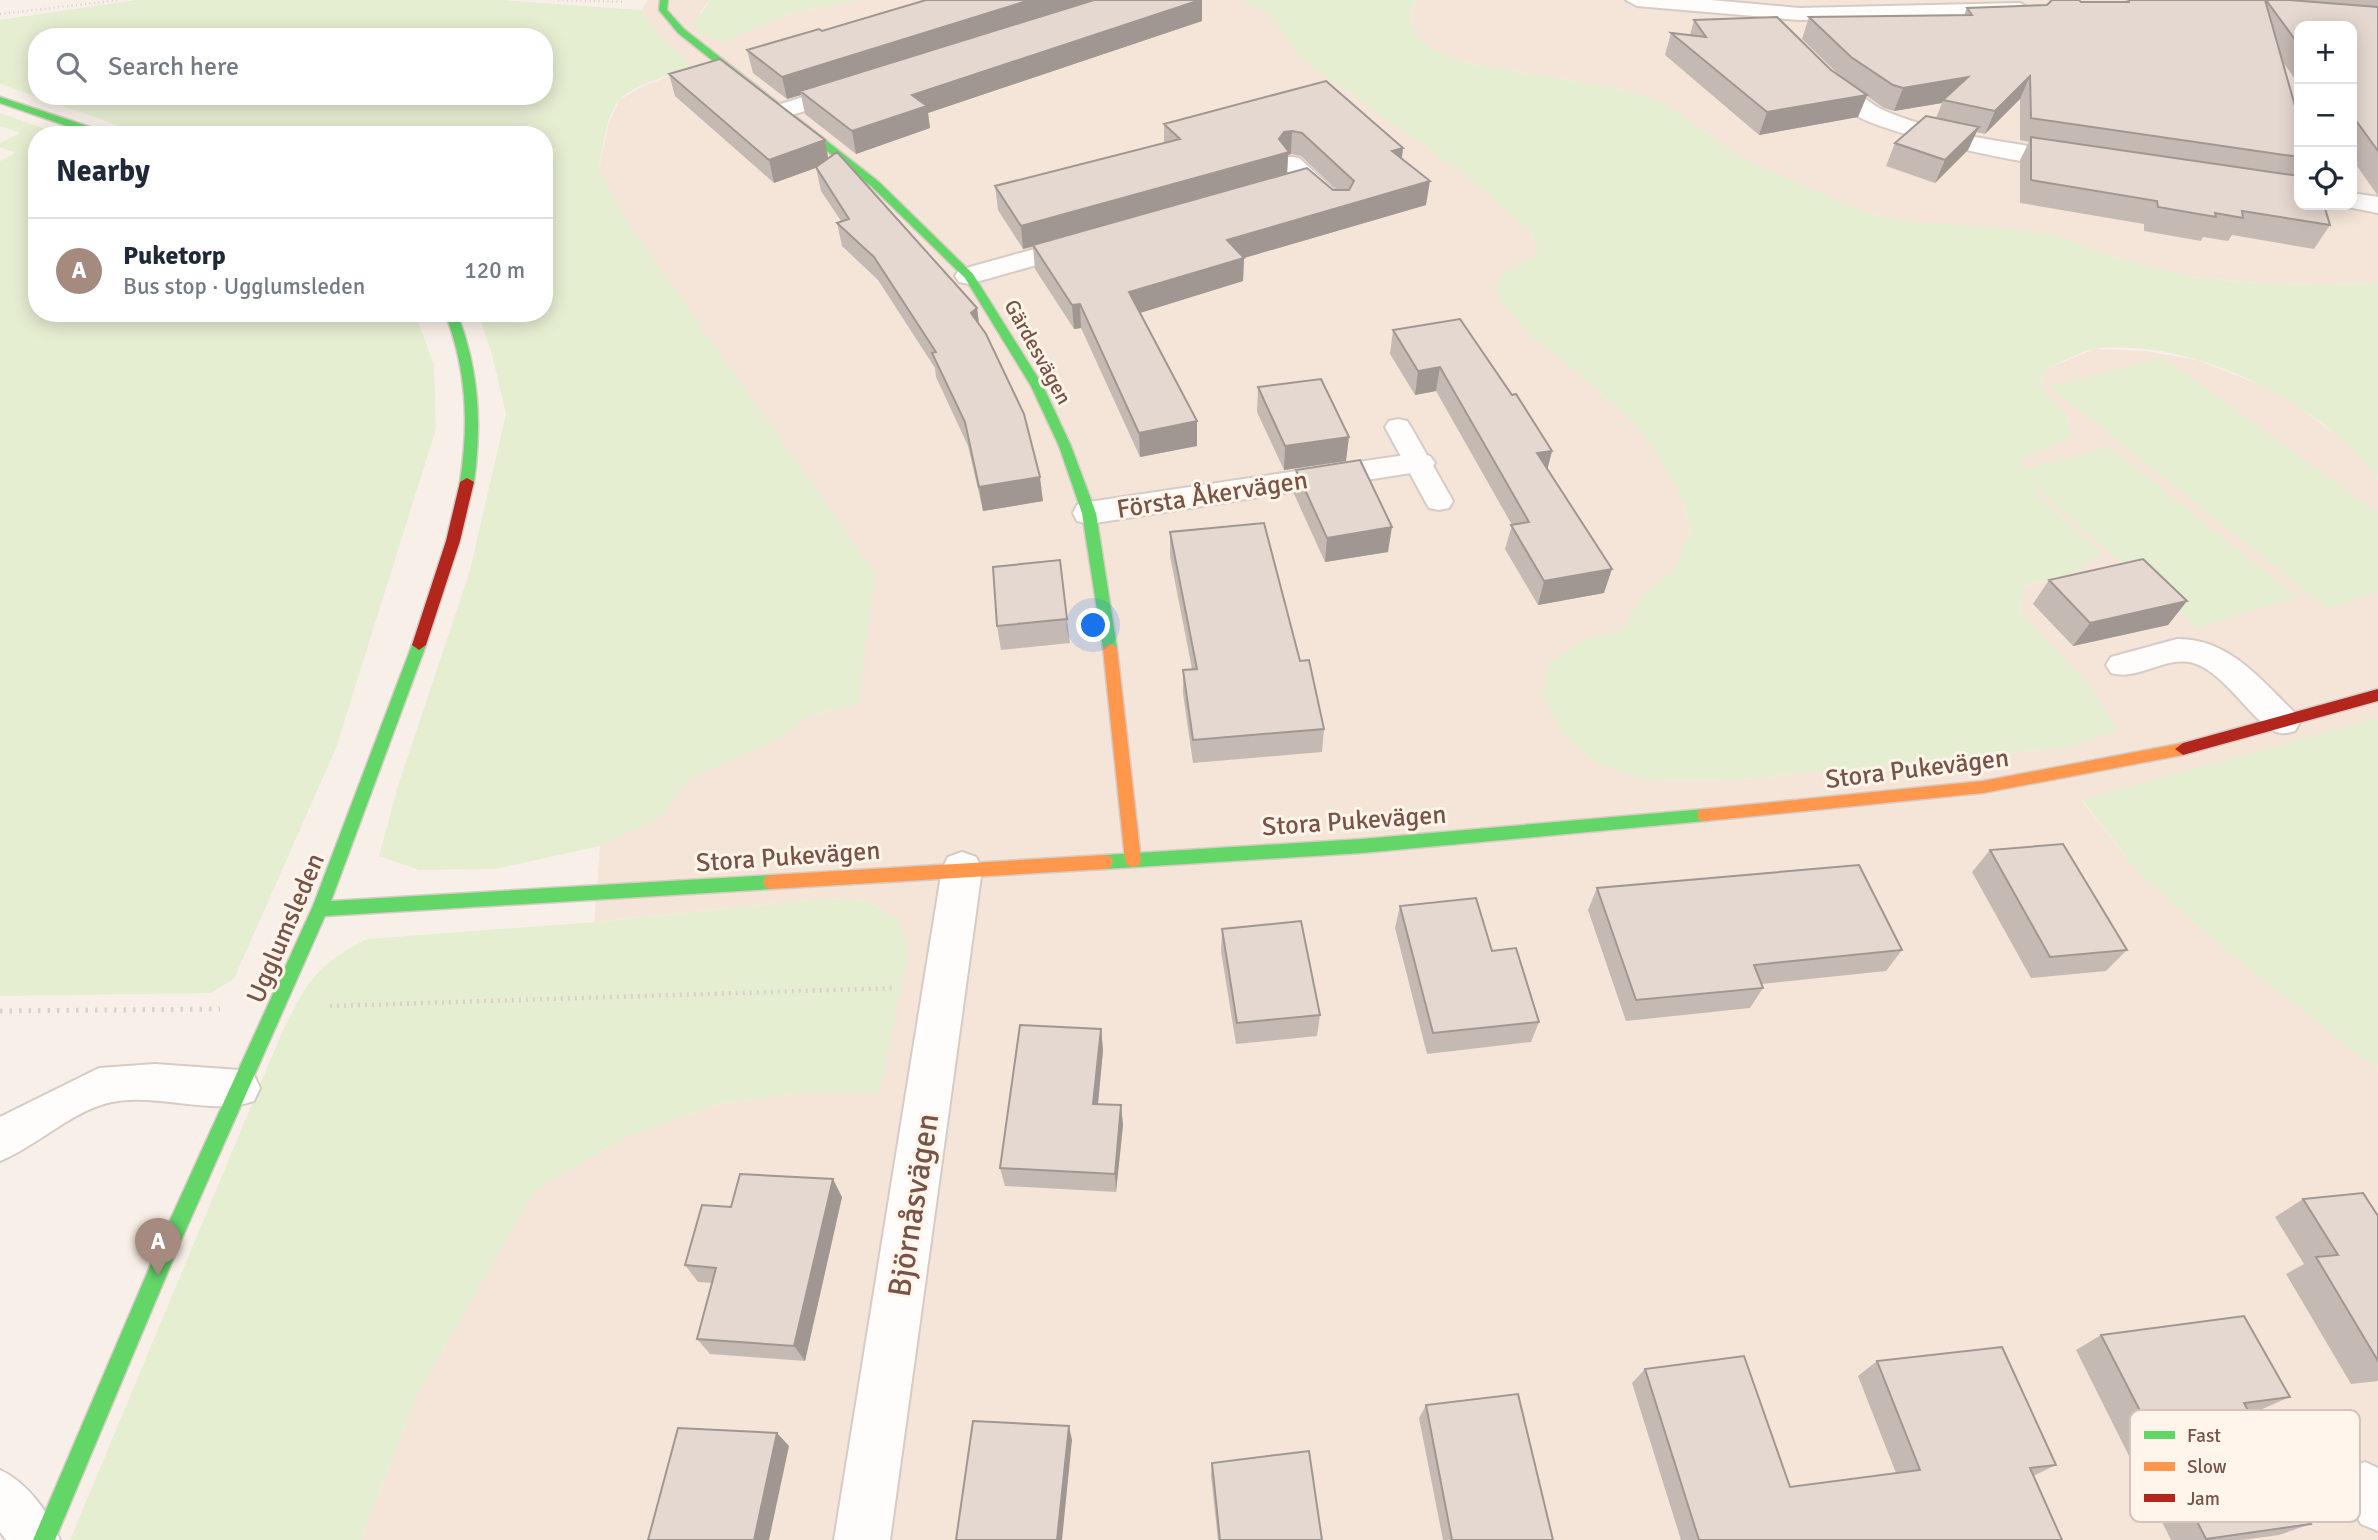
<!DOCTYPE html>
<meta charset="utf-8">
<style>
body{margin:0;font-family:Signika,sans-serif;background:#f2f2f3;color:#1f2937}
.controls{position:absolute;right:21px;top:21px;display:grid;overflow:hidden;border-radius:14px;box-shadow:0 4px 18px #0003}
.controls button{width:63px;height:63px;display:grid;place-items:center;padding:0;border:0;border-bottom:2px solid #e0e1e3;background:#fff;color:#1f2937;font:35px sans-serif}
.you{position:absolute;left:1094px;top:626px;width:24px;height:24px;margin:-18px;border:5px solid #fff;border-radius:50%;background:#1a73e8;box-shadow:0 0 0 10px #1a73e833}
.badge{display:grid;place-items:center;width:46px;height:46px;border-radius:50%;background:#a58a7f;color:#fff;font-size:23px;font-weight:700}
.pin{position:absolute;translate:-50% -58px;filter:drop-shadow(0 2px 4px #0008)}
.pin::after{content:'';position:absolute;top:37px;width:24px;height:21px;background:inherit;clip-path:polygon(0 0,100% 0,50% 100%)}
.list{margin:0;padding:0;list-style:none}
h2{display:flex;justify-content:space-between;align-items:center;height:91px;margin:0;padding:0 28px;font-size:30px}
h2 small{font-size:23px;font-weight:400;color:#747a83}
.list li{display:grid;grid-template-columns:46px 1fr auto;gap:21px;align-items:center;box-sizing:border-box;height:105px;padding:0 28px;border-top:2px solid #e0e1e3}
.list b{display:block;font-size:26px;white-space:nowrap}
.list p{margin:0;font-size:23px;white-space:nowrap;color:#747a83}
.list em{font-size:23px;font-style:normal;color:#747a83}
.icon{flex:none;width:38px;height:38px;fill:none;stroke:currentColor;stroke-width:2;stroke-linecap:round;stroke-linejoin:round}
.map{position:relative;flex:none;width:2378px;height:1540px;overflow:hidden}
.search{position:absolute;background:#fff;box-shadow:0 4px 18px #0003;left:28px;top:28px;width:525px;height:77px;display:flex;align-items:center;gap:18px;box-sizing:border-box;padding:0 24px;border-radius:28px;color:#747a83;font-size:26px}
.panel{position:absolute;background:#fff;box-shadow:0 4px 18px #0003;left:28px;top:126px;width:525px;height:196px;border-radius:28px}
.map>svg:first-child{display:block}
.residential{fill:#f4e5d8;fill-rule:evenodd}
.green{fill:#e6eed2;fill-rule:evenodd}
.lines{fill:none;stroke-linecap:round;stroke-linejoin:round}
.lane-casing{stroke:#d6cbc5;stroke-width:4}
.street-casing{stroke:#d6cbc5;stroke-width:4}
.fast-casing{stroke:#d7ccc5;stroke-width:3}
.slow-casing{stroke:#d7ccc5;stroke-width:3}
.jam-casing{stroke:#d7ccc5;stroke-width:3}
.path-far2{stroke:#dbd0cb;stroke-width:2.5;stroke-dasharray:1 3.5;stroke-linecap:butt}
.path-far1{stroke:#dbd0cb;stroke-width:4.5;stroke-dasharray:2 5;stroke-linecap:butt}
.path{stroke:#dbd0cb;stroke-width:5;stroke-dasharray:2.5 7;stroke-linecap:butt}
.lane{fill:#fefdfc;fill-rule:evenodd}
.street{fill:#fefdfc;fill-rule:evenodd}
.fast{fill:#63d668;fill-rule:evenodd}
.slow{fill:#ff974d;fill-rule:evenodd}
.jam{fill:#b3261e;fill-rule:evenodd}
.wall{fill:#c5bab3;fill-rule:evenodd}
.shaded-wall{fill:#a09792}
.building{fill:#e5d8d0;stroke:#a09792;stroke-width:2}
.labels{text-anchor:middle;stroke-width:6;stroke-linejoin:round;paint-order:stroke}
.far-street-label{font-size:21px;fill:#785346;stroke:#fff5eb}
.street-label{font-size:26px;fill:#785346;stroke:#fff5eb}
.near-street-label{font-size:32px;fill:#785346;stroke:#fff5eb}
.key{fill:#fff5eb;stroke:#d6c4ba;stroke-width:2}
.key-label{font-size:19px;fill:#785346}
</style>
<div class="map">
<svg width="2378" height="1540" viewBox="0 0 2378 1540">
<rect width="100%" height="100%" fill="#f8f0e8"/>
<path class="residential" d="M 648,0 L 710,0 L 700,12 L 723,42 L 789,14 L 860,0 L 1241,0 L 1263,10 L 1281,28 L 1300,58 L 1463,173 L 1532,233 L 1538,252 L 1498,280 L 1529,335 L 1578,372 L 1631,421 L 1655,450 L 1682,497 L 1690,531 L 1676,569 L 1644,594 L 1622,631 L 1582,640 L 1543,694 L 1563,735 L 1595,762 L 1641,779 L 1733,780 L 2069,747 L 2118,731 L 2089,684 L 2019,612 L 2023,586 L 2069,576 L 2102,553 L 2035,493 L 2019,460 L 2071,437 L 2067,416 L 2039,385 L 2046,369 L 2094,349 L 2144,351 L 2197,360 L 2279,392 L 2357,451 L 2378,479 L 2378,718 L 2082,801 L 2139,873 L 2225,950 L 2378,1070 L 2378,1540 L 361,1540 L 417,1395 L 535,1190 L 624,1138 L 719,1104 L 804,1093 L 879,1093 L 900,921 L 868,901 L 828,898 L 594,922 L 600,846 L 662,816 L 686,781 L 779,738 L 811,715 L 858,704 L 599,168 L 609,123 L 619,100 L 643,86 L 693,67 L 661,37 L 641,10 Z
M 1416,0 L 2378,0 L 2378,283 L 2279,285 L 2191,277 L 2117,258 L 2056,235 L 1924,223 L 1869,214 L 1744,159 L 1662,102 L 1619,89 L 1457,61 L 1431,48 L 1415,34 L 1410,16 ZM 2299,26 L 2352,26 L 2352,205 L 2299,205 Z"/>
<path class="green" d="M 136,0 L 502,0 L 641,10 L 661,37 L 694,67 C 675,74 632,85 619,100 C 606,116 603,148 599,168 L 621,213 L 875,573 L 858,704 L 811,715 L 780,738 L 686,781 L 662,816 L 600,846 L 495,869 L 419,870 L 379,856 L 399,782 L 469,574 L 506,414 L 492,355 L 478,313 L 544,313 L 544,135 L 146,135 L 0,84 L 0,20 ZM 37,37 L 544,37 L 544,96 L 37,96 Z
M 710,0 L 860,0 L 789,14 L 723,42 L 699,35 L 694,24 Z
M 1241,0 L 1416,0 L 1410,16 L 1415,34 L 1431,48 L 1457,61 L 1619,89 L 1662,102 L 1744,159 L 1869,214 L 1924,223 L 1992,227 L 2056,235 L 2117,258 L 2191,277 L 2279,285 L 2378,283 L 2378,479 C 2321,403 2193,337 2095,349 C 2080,351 2061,363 2046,369 L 2039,385 L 2067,416 L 2071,437 L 2020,460 L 2024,470 L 2110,447 L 2297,597 L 2197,628 L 2033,486 L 2035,493 L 2102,553 L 2069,576 L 2023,586 L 2019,612 L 2089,684 L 2118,731 L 2069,747 L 1733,780 L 1641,779 L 1595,762 L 1563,735 L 1543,695 L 1548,664 L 1582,640 L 1621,631 L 1644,594 L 1675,569 L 1690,531 L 1682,497 L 1655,450 L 1631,421 L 1578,372 L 1529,335 L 1498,298 L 1497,280 L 1538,252 L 1532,233 L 1463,173 L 1300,58 L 1281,28 L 1263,10 Z
M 0,113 L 62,135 L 37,135 L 37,313 L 415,313 L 434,365 L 436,429 L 336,748 L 234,979 L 211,993 L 0,996 L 0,161 L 15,153 L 0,147 L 0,143 L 20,133 L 0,126 Z
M 2163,357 L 2378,513 L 2378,592 L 2328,609 L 2050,387 Z
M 2378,718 L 2378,1070 L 2225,950 L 2139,873 L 2082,800 Z
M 828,898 L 868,901 L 900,921 L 908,955 L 879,1093 L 804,1093 L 719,1104 L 624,1138 L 535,1190 L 417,1395 L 361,1540 L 70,1540 L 282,1032 C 309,980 313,967 367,939 L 595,922 Z"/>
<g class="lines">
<g class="lane-casing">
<path id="lane" d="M 1291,157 L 1299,158 L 1340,195 L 1343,200 L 1340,205 L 1324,205 L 1283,168 L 1280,163 L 1283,158 Z
M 1398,419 L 1407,421 L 1411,427 L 1453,501 L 1449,508 L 1439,510 L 1429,508 L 1425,501 L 1385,427 L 1389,421 Z
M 2177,639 C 2229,638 2262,681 2295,713 L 2300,722 L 2295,731 C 2288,733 2282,735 2274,731 C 2252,720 2230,681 2201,666 C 2170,650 2141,682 2111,673 L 2106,665 L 2111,657 Z
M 155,1064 L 240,1070 L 254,1075 L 260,1088 L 254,1101 C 211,1117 151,1090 104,1104 C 69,1114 33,1148 0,1161 L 0,1117 L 99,1068 Z
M 2365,1462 L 2378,1468 L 2378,1531 L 2361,1524 L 2341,1486 L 2348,1469 Z
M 0,1470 C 27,1482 49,1513 60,1540 L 6,1540 L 0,1532 Z"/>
</g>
<g class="street-casing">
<path id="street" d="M 1626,0 L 1711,0 L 1799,8 L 2020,3 L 2031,9 L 2020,15 L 1799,20 L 1637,6 Z
M 1822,69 C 1843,74 1862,101 1885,111 C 1945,136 2012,143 2076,153 L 2085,155 L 2088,160 L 2085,165 C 2050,174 1900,136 1865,120 C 1845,111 1823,94 1811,76 Z
M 853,82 L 861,84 L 865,89 L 861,94 L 785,117 L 777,115 L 773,110 L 777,105 Z
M 2352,193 L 2378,197 L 2378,213 L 2343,206 L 2352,205 Z
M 1085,235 L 1094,237 L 1098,243 L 1094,249 L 969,284 L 959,282 L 955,276 L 959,270 Z
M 1419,453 L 1430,456 L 1435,463 L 1430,470 L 1089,524 L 1077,521 L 1073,513 L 1077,505 L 1089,502 Z
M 962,852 L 976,857 L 982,869 L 890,1540 L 834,1540 L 942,869 L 948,857 Z"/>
</g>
<g class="fast-casing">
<path id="fast" d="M 660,0 L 668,0 L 667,10 L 684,29 L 879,182 L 973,274 L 1043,386 L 1071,446 L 1096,513 L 1117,648 L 1115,652 L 1105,652 L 1103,648 L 1082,513 L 1059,446 L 1031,386 L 965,278 L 871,186 L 678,33 L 659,10 Z
M 0,97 L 108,133 L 109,135 L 93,135 L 0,103 Z
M 445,313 L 457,313 C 479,369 482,423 474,482 L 467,486 L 460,482 C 469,423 467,370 445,313 Z
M 419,640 L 426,645 L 331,901 L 771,875 L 777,877 L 779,882 L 777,887 L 771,889 L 325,916 L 180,1243 L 55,1540 L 33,1540 L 166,1229 L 313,906 L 412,645 Z
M 1705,809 L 1711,810 L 1713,815 L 1711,820 L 1705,821 L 1362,853 L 1105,869 L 1099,867 L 1097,862 L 1099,857 L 1105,855 L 1362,839 Z"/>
</g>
<g class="slow-casing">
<path id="slow" d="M 1110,643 L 1117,648 L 1141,860 L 1139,865 L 1133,867 L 1127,865 L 1125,860 L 1103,648 Z
M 2183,743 L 2191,749 L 2183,755 L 1983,793 L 1705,821 L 1699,820 L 1697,815 L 1699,810 L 1705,809 L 1983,781 Z
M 1105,855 L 1111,857 L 1113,862 L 1111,867 L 1105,869 L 771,889 L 765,887 L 763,882 L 765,877 L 771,875 Z"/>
</g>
<g class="jam-casing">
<path id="jam" d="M 467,478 L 474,482 L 460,541 L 426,645 L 419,650 L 412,645 L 446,541 L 460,482 Z
M 2378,689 L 2378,701 L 2183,755 L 2175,749 L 2183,743 Z"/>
</g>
<path class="path-far2" d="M 558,0 L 624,2
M 0,14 L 120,0"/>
<path class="path-far1" d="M 330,1006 L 895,988"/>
<path class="path" d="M 0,1011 L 220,1009"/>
<use href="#lane" class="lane"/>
<use href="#street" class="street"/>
<use href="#fast" class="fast"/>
<use href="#slow" class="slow"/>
<use href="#jam" class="jam"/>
</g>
<path class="wall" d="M 926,0 L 1202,0 L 1202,21 L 928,113 L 930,128 L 856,154 L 805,114 L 801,95 L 787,99 L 753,73 L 747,50 L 822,31 Z
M 2126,0 L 2378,0 L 2378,196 L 2352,159 L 2352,26 L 2299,26 L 2299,85 L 2283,62 L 2299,120 L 2299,205 L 2330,225 L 2314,249 L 2232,235 L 2228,241 L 2203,237 L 2201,241 L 2144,231 L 2144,224 L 2020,203 L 2020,160 L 2029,142 L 2020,140 L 2020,99 L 1985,134 L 1976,132 L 1968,150 L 1935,183 L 1886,166 L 1895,143 L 1936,118 L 1942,103 L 1894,111 L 1884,108 L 1867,96 L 1858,117 L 1759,135 L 1665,55 L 1671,33 L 1690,35 L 1694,20 L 1831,70 L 1841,77 L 1802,39 L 1809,17 L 1964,15 L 1967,8 L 2047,5 L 2081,2 L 2125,2 Z
M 669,74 L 825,140 L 828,158 L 977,308 L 979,323 L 1043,501 L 983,511 L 968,446 L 936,377 L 935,368 L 878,280 L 842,246 L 837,223 L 841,221 L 821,191 L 816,168 L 774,183 L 675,96 Z
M 1326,81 L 1403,148 L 1402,158 L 1426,205 L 1244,258 L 1243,281 L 1140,313 L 1197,421 L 1197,446 L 1140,457 L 1081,328 L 1074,329 L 1035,269 L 1033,247 L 1023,249 L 998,210 L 995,186 L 1164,143 L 1164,124 ZM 1291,154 L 1301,156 L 1337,190 L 1333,190 L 1287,174 L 1288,155 Z
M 1393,330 L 1512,395 L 1552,451 L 1547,469 L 1604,593 L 1538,605 L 1505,549 L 1512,525 L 1436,391 L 1415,395 L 1390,354 Z
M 1258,387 L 1346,461 L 1284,470 L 1257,412 Z
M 1296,470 L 1388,552 L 1325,562 L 1294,494 Z
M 1170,532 L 1300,661 L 1324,729 L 1322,752 L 1193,763 L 1183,694 L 1183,670 L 1192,669 L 1170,556 Z
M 2049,580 L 2187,601 L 2168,625 L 2073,646 L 2033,604 Z
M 1067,619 L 1070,643 L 1001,650 L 997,626 Z
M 1990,850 L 2127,950 L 2106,971 L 2031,978 L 1972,872 Z
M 1597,888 L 1902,950 L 1886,971 L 1762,984 L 1763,988 L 1750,1008 L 1626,1021 L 1588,910 Z
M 1400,906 L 1492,951 L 1539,1022 L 1531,1042 L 1427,1054 L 1395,928 Z
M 1222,929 L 1320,1015 L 1317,1036 L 1236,1044 L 1221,951 Z
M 1101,1029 L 1103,1050 L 1098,1104 L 1121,1105 L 1123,1125 L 1116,1192 L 1005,1186 L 1000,1168 Z
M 842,1197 L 805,1361 L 710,1354 L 697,1339 L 712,1283 L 698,1282 L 685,1265 L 731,1207 Z
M 2303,1199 L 2378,1216 L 2378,1381 L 2351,1384 L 2286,1274 L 2304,1264 L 2275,1217 Z
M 2101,1335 L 2290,1397 L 2260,1410 L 2249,1412 L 2311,1524 L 2279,1535 L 2242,1540 L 2171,1540 L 2076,1350 Z
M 1877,1361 L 2056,1465 L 2033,1476 L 2062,1540 L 1681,1540 L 1632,1383 L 1645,1369 L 1790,1487 L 1896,1473 L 1858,1376 Z
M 1426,1405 L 1553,1540 L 1443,1540 L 1419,1418 Z
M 1212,1463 L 1322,1540 L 1218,1540 L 1211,1475 Z"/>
<path class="shaded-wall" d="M 1030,0 L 1100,0 L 800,91 L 801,95 L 787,99 L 782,77 Z
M 1200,0 L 1202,0 L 1202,21 L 928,113 L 930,128 L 856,154 L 852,131 L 912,95 Z
M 2030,76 L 2020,99 L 1985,134 L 1995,111 Z
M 1968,77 L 1943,100 L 1942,103 L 1894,111 L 1903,88 Z
M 1867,95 L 1858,117 L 1759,135 L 1767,112 Z
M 1979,127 L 1968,150 L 1935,183 L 1945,160 Z
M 1292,131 L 1291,154 L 1288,155 L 1287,175 L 1023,249 L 1021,226 L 1279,139 L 1284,132 Z
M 825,140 L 829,163 L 774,183 L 769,160 Z
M 1403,148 L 1400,171 L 1392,151 Z
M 1430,181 L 1426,205 L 1244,258 L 1243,281 L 1130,316 L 1129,292 L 1227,240 Z
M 1080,304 L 1081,328 L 1074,329 L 1072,305 Z
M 977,308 L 980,332 L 971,313 Z
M 1440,367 L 1436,391 L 1415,395 L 1418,371 Z
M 1197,421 L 1197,446 L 1140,457 L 1139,433 Z
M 1349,437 L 1346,461 L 1284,470 L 1285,446 Z
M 1552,451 L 1546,475 L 1537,453 Z
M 1040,477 L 1043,501 L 983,511 L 979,487 Z
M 1392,527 L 1388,552 L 1325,562 L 1327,538 Z
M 1612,569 L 1604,593 L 1538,605 L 1544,581 Z
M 2187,601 L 2168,625 L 2073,646 L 2090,623 Z
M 1101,1029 L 1103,1050 L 1096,1124 L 1093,1104 Z
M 1121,1105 L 1123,1125 L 1116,1192 L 1115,1174 Z
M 833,1179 L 842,1197 L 805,1361 L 794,1346 Z
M 1069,1426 L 1072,1440 L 1062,1540 L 1057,1540 Z
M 777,1433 L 789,1446 L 769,1540 L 754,1540 Z"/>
<path class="building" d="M 926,0 L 1030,0 L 782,77 L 747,50 L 819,29 L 822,31 Z
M 1094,0 L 1200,0 L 912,95 L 927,106 L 852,131 L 800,91 Z
M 2052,0 L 2079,0 L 2081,2 L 2129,2 L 2129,0 L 2265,0 L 2299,120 L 2299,157 L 2031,118 L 2030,76 L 1995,111 L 1943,100 L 1968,77 L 1903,88 L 1893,85 L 1851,57 L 1809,17 L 1972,15 L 1967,8 L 2047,5 Z
M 2266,0 L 2289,0 L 2378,7 L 2378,151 L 2352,115 L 2352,26 L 2299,26 L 2299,45 Z
M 1777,17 L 1831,70 L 1867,95 L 1767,112 L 1671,33 L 1706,37 L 1694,20 Z
M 720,59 L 825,140 L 769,160 L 669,74 Z
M 1326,81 L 1403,148 L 1392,151 L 1430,181 L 1227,240 L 1244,258 L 1129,292 L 1197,421 L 1139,433 L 1080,304 L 1072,305 L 1033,245 L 1307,168 L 1333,190 L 1349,190 L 1354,181 L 1302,133 L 1292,131 L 1284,132 L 1279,139 L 1289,152 L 1021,226 L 995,186 L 1180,139 L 1164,124 Z
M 1926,116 L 1979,127 L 1945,160 L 1895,143 Z
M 2031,137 L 2299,176 L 2299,205 L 2324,205 L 2330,225 L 2242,211 L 2243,218 L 2215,213 L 2216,217 L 2158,207 L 2157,201 L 2031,180 Z
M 837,152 L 977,308 L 971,313 L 986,334 L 1024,414 L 1040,477 L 979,487 L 965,422 L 932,353 L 936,352 L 874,257 L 837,223 L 849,219 L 816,167 Z
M 1460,319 L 1512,395 L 1516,394 L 1552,451 L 1537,453 L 1612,569 L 1544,581 L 1511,525 L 1529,522 L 1440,367 L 1418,371 L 1393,330 Z
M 1321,379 L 1349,437 L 1285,446 L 1258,387 Z
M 1360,460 L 1392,527 L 1327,538 L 1296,470 Z
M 1264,523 L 1300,661 L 1309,660 L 1324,729 L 1193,740 L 1183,670 L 1197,669 L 1170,532 Z
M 2143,559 L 2187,601 L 2090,623 L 2049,580 Z
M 1060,560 L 1067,619 L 997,626 L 993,567 Z
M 2063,844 L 2127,950 L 2050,957 L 1990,850 Z
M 1859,865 L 1902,950 L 1754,965 L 1763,988 L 1636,1000 L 1597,888 Z
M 1476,898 L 1492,951 L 1516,948 L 1539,1022 L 1433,1033 L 1400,906 Z
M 1301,921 L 1320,1015 L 1237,1023 L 1222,929 Z
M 1020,1025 L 1101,1029 L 1093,1104 L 1121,1105 L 1115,1174 L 1000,1168 Z
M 740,1174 L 833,1179 L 794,1346 L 697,1339 L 716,1268 L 685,1265 L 702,1205 L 731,1207 Z
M 2363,1193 L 2378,1216 L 2378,1361 L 2316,1257 L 2338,1255 L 2303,1199 Z
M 2244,1316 L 2290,1397 L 2244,1403 L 2311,1524 L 2206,1539 L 2101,1335 Z
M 2002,1347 L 2056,1465 L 2030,1468 L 2062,1540 L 1699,1540 L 1645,1369 L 1744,1356 L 1790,1487 L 1920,1470 L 1877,1361 Z
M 1518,1394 L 1553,1540 L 1452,1540 L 1426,1405 Z
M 973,1421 L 1069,1426 L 1057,1540 L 956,1540 Z
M 678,1428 L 777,1433 L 754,1540 L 648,1540 Z
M 1309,1451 L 1322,1540 L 1220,1540 L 1212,1463 Z"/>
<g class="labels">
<g class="far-street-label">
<text transform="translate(1038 352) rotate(61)" y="7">Gärdesvägen</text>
</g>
<g class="street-label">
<text transform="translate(1212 494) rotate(-9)" y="9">Första Åkervägen</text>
<text transform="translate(1917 768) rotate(-7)" y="9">Stora Pukevägen</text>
<text transform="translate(1354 820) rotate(-4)" y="9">Stora Pukevägen</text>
<text transform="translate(788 856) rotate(-4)" y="9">Stora Pukevägen</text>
<text transform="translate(285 928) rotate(-67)" y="9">Ugglumsleden</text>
</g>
<g class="near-street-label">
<text transform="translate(913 1205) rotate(-81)" y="11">Björnåsvägen</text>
</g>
</g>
<rect x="2130" y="1410" width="230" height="112" rx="10" class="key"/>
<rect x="2144" y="1431" width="31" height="8" fill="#63d668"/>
<rect x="2144" y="1462" width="31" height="9" fill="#ff974d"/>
<rect x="2144" y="1494" width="31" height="8" fill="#b3261e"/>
<g class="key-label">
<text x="2187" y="1442">Fast</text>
<text x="2187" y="1473">Slow</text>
<text x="2187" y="1505">Jam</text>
</g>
</svg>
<div class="controls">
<button>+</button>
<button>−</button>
<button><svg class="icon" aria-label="locate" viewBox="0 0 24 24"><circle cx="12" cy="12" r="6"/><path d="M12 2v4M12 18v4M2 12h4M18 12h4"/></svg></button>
</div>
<div class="you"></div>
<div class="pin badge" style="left:158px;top:1276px">A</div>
<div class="search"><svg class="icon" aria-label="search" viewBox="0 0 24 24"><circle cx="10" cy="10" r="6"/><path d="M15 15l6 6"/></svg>Search here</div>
<section class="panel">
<h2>Nearby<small></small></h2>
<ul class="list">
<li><span class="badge">A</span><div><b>Puketorp</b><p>Bus stop · Ugglumsleden</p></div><em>120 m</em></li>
</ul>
</section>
</div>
